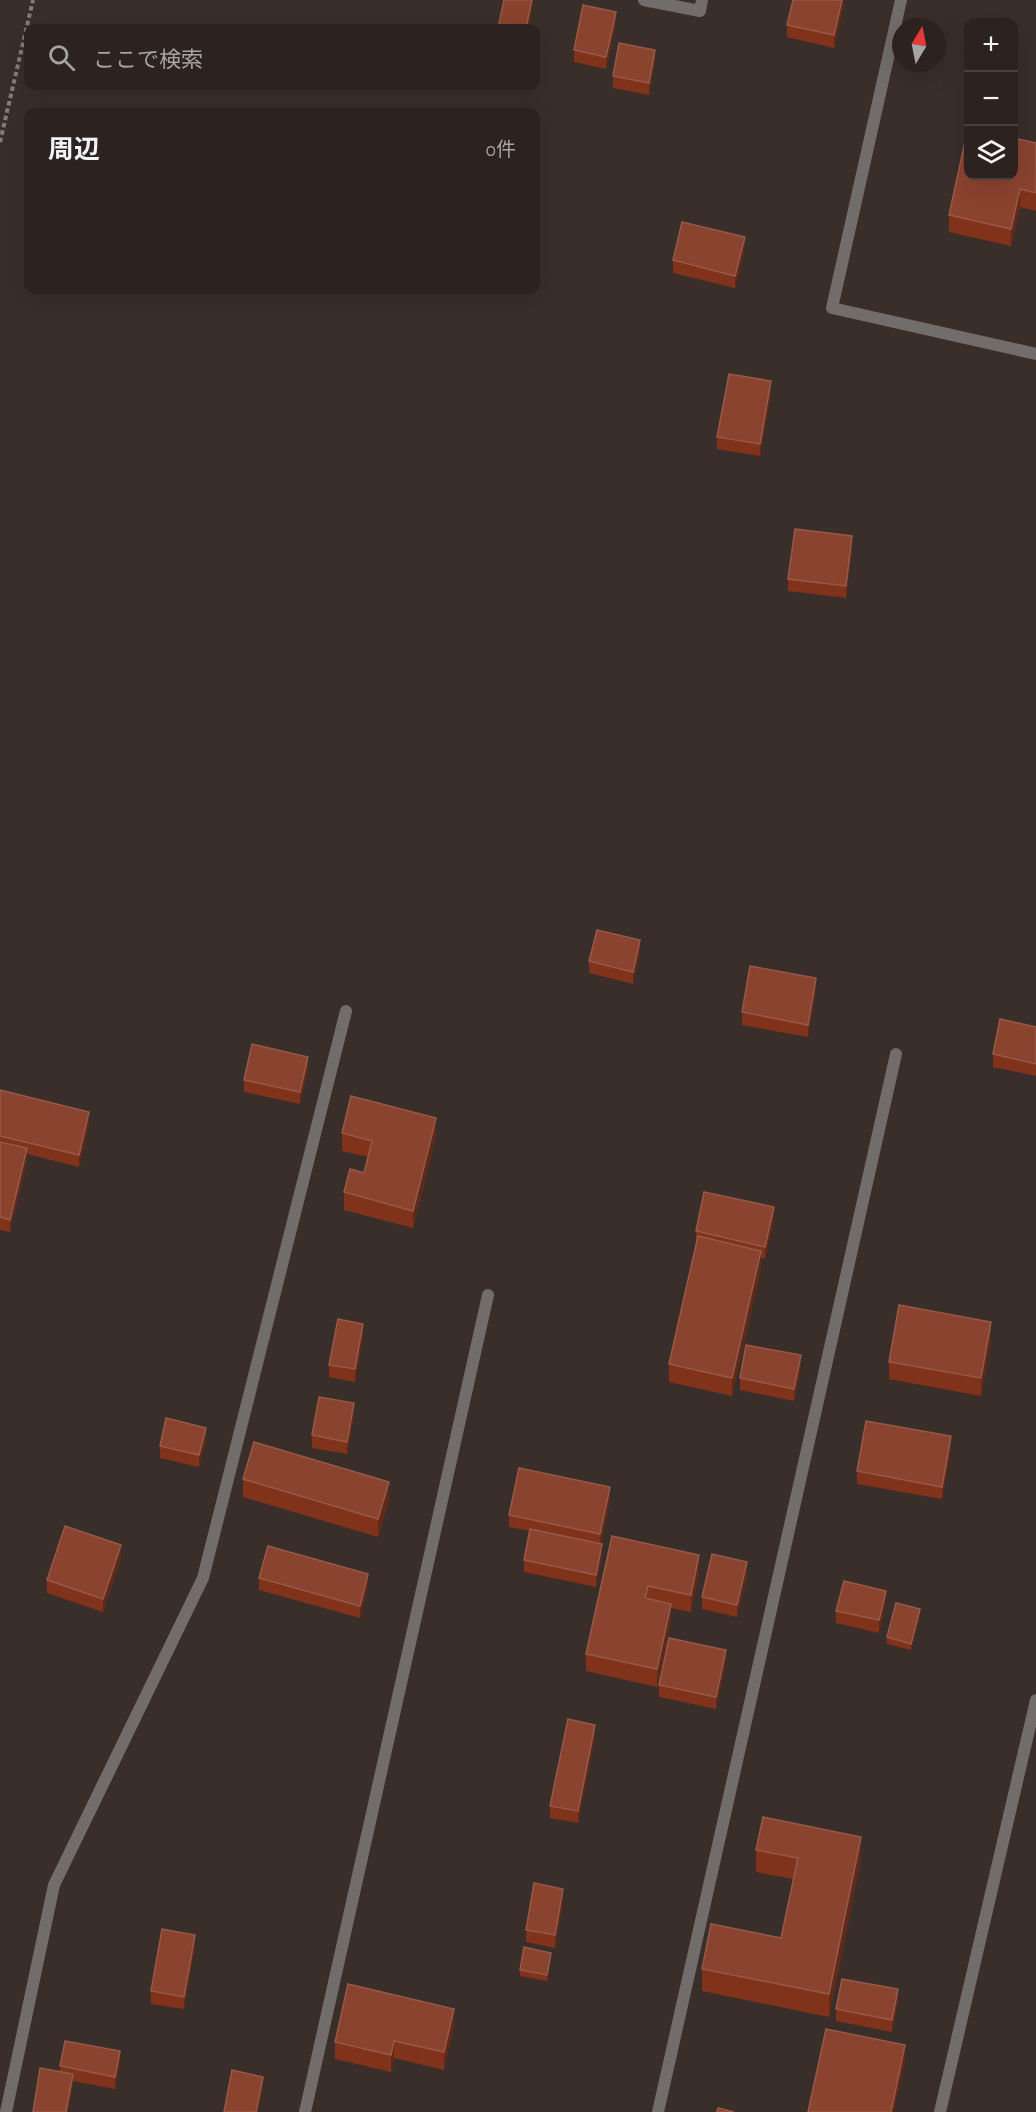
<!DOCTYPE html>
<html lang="ja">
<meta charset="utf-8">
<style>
body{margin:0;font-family:"Alegreya Sans","Noto Sans JP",sans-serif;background:#342a29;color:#f1f3f6}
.controls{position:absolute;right:18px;top:18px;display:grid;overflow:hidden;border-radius:12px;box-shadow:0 6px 24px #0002}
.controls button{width:54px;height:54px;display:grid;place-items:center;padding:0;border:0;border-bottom:2px solid #483f3e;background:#2c2220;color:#f1f3f6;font:30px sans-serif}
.compass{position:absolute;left:892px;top:18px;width:54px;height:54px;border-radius:50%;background:#2c2220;box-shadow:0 6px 24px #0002;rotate:10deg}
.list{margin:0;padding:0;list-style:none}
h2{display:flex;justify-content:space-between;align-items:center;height:78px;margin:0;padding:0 24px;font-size:26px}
h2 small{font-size:20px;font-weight:400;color:#a6a4a5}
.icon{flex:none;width:33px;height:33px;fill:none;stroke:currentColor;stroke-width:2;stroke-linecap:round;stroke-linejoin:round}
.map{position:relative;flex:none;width:1036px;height:2112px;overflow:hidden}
.search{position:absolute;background:#2c2220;box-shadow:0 6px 24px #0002;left:24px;top:24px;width:516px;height:66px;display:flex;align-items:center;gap:15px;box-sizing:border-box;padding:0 21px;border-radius:12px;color:#a6a4a5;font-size:22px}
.panel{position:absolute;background:#2c2220;box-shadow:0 6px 24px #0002;left:24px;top:108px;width:516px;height:186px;border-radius:12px}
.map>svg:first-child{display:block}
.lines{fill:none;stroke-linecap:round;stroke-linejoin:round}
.path{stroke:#857b77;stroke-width:4;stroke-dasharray:4.5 3;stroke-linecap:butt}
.service{stroke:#726c6a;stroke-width:12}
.wall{fill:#80321b}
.shaded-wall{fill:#602919}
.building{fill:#89432e;stroke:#965a48;stroke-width:1.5}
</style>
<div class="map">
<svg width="1036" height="2112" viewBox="0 0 1036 2112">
<rect width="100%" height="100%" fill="#3a2e2a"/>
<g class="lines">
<path class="path" d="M 0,142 L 33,0"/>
<path class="service" d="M 644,0 L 700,11 L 702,0
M 901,0 L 832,308 L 1036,354
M 6,2112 L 54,1885 L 203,1578 L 346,1011
M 305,2112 L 488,1295
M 658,2112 L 896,1054
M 940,2112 L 1036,1700"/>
</g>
<path class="wall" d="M 844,0 L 844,4 L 834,48 L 787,37 L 787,25 Z
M 616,24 L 606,69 L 574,62 L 574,50 Z
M 655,62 L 649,95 L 613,88 L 613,76 Z
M 1036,143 L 1036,211 L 1020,207 L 1011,246 L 949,232 L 949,215 Z
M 745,249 L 735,288 L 673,273 L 673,260 Z
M 771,393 L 760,456 L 717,449 L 717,437 Z
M 852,549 L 846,598 L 788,591 L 788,579 Z
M 640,952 L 633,984 L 589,973 L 589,961 Z
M 816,990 L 808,1037 L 742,1025 L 742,1012 Z
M 1036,1027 L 1036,1076 L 993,1067 L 993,1054 Z
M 308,1069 L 300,1104 L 244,1092 L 244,1080 Z
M 0,1090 L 89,1124 L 79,1167 L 27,1154 L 27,1161 L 10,1232 L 0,1230 Z
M 342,1133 L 436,1136 L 413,1228 L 344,1210 L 344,1192 L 364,1173 L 368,1157 L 342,1151 Z
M 774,1219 L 765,1259 L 761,1258 L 761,1268 L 732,1396 L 669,1382 L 669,1364 L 696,1243 L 696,1231 Z
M 363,1336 L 355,1382 L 329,1377 L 329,1365 Z
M 991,1339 L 981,1396 L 889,1379 L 889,1362 Z
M 801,1367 L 794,1401 L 740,1390 L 740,1378 Z
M 354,1415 L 347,1454 L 312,1448 L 312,1435 Z
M 206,1440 L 199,1467 L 160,1458 L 160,1446 Z
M 951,1448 L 942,1499 L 857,1484 L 857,1471 Z
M 243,1479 L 389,1500 L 378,1537 L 243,1497 Z
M 610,1500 L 601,1544 L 602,1556 L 596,1587 L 524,1572 L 524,1560 L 530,1531 L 509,1527 L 509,1515 Z
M 612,1536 L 699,1573 L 691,1612 L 671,1608 L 671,1621 L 657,1687 L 586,1671 L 586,1654 Z
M 121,1557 L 103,1612 L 47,1593 L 47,1580 Z
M 747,1575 L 737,1617 L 702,1609 L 702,1597 Z
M 259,1578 L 368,1586 L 360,1618 L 259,1590 Z
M 886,1603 L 879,1633 L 836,1623 L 836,1611 Z
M 920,1615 L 911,1650 L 887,1644 L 887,1637 Z
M 726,1662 L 716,1709 L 659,1697 L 659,1685 Z
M 595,1737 L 578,1823 L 550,1818 L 550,1806 Z
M 756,1850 L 861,1859 L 829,2017 L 702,1991 L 702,1969 L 781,1938 L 793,1879 L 756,1872 Z
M 563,1901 L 555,1948 L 526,1942 L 526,1930 Z
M 195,1947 L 184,2009 L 151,2004 L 151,1991 Z
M 551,1959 L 547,1981 L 520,1976 L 520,1970 Z
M 898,2002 L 892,2032 L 836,2021 L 836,2009 Z
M 454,2026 L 444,2070 L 394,2058 L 391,2072 L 335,2059 L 335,2042 Z
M 120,2063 L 115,2089 L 73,2081 L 73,2086 L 60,2072 L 60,2066 Z"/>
<path class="shaded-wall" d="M 532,0 L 533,0 L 533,4 L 529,28 L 526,28 Z
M 842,0 L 844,0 L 844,4 L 834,48 L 834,35 Z
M 616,12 L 616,24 L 606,69 L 606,57 Z
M 655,50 L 655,62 L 649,95 L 649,83 Z
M 1020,189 L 1020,207 L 1011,246 L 1011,229 Z
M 745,237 L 745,249 L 735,288 L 735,276 Z
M 771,381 L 771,393 L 760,456 L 760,444 Z
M 852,536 L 852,549 L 846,598 L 846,586 Z
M 640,940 L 640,952 L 633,984 L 633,972 Z
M 816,978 L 816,990 L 808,1037 L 808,1025 Z
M 308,1057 L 308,1069 L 300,1104 L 300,1092 Z
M 89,1112 L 89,1124 L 79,1167 L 79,1155 Z
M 436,1118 L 436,1136 L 413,1228 L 413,1211 Z
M 27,1148 L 27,1161 L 10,1232 L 10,1220 Z
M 774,1207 L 774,1219 L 765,1259 L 765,1247 Z
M 761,1251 L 761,1268 L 732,1396 L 732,1378 Z
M 991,1322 L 991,1339 L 981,1396 L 981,1378 Z
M 363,1324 L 363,1336 L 355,1382 L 355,1369 Z
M 801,1355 L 801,1367 L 794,1401 L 794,1389 Z
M 354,1403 L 354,1415 L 347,1454 L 347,1442 Z
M 206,1428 L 206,1440 L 199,1467 L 199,1455 Z
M 951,1436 L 951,1448 L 942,1499 L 942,1487 Z
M 389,1482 L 389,1500 L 378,1537 L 378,1519 Z
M 610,1487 L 610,1500 L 600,1546 L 600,1534 Z
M 602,1544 L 602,1556 L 596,1587 L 596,1575 Z
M 121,1545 L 121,1557 L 103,1612 L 103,1599 Z
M 699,1555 L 699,1573 L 691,1612 L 691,1595 Z
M 747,1562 L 747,1575 L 737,1617 L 737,1605 Z
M 368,1574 L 368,1586 L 360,1618 L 360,1606 Z
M 886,1591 L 886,1603 L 879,1633 L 879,1620 Z
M 671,1604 L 671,1621 L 657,1687 L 657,1669 Z
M 920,1609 L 920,1615 L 911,1650 L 911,1644 Z
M 726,1650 L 726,1662 L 716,1709 L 716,1697 Z
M 595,1725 L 595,1737 L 578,1823 L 578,1811 Z
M 861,1837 L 861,1859 L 829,2017 L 829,1994 Z
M 563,1889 L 563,1901 L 555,1948 L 555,1935 Z
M 195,1935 L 195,1947 L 184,2009 L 184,1997 Z
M 551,1953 L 551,1959 L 547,1981 L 547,1975 Z
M 898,1989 L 898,2002 L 892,2032 L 892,2020 Z
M 454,2009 L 454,2026 L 444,2070 L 444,2052 Z
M 394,2041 L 394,2058 L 391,2072 L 391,2055 Z
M 905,2045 L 905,2063 L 894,2112 L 891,2112 Z
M 120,2051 L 120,2063 L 115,2089 L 115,2077 Z
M 73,2074 L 73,2086 L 68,2112 L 66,2112 Z
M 263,2077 L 263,2089 L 258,2112 L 256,2112 Z"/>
<path class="building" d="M 504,0 L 532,0 L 526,28 L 498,28 Z
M 793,0 L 842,0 L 834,35 L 787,25 Z
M 583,5 L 616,12 L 606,57 L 574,50 Z
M 619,43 L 655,50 L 649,83 L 613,76 Z
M 968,128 L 969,176 L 1014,176 L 1014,138 L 1036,143 L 1036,193 L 1020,189 L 1011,229 L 949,215 Z
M 682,222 L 745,237 L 735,276 L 673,260 Z
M 729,374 L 771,381 L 760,444 L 717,437 Z
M 795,529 L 852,536 L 846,586 L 788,579 Z
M 597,930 L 640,940 L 633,972 L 589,961 Z
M 750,966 L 816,978 L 808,1025 L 742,1012 Z
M 1000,1019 L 1036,1027 L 1036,1064 L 993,1054 Z
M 252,1044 L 308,1057 L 300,1092 L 244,1080 Z
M 0,1090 L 89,1112 L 79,1155 L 0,1136 Z
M 351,1096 L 436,1118 L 413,1211 L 344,1192 L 350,1169 L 364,1173 L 372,1141 L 342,1133 Z
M 0,1142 L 27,1148 L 10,1220 L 0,1217 Z
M 704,1192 L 774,1207 L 765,1247 L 696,1231 Z
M 698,1236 L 761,1251 L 732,1378 L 669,1364 Z
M 899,1305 L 991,1322 L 981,1378 L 889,1362 Z
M 338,1319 L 363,1324 L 355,1369 L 329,1365 Z
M 746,1345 L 801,1355 L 794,1389 L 740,1378 Z
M 319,1397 L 354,1403 L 347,1442 L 312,1435 Z
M 166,1418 L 206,1428 L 199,1455 L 160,1446 Z
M 866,1421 L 951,1436 L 942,1487 L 857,1471 Z
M 254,1442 L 389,1482 L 378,1519 L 243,1479 Z
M 519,1468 L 610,1487 L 600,1534 L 509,1515 Z
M 65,1526 L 121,1545 L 103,1599 L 47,1580 Z
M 530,1529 L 602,1544 L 596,1575 L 524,1560 Z
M 612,1536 L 699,1555 L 691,1595 L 648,1586 L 645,1598 L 671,1604 L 657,1669 L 586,1654 Z
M 268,1546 L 368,1574 L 360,1606 L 259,1578 Z
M 712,1554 L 747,1562 L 737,1605 L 702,1597 Z
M 844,1581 L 886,1591 L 879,1620 L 836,1611 Z
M 896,1603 L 920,1609 L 911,1644 L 887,1637 Z
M 669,1638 L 726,1650 L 716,1697 L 659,1685 Z
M 568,1719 L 595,1725 L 578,1811 L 550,1806 Z
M 763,1817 L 861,1837 L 829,1994 L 702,1969 L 711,1924 L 781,1938 L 798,1858 L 756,1850 Z
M 534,1883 L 563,1889 L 555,1935 L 526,1930 Z
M 162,1929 L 195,1935 L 184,1997 L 151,1991 Z
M 524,1947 L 551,1953 L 547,1975 L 520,1970 Z
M 842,1979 L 898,1989 L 892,2020 L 836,2009 Z
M 348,1984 L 454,2009 L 444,2052 L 394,2041 L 391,2055 L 335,2042 Z
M 826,2029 L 905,2045 L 891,2112 L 808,2112 Z
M 65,2041 L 120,2051 L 115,2077 L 60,2066 Z
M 40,2068 L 73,2074 L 66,2112 L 33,2112 Z
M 232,2070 L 263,2077 L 256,2112 L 224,2112 Z
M 718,2108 L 734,2112 L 717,2112 Z"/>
</svg>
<div class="controls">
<button>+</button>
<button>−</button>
<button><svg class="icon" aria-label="layers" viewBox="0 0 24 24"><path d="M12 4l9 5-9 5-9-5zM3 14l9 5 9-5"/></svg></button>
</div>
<svg class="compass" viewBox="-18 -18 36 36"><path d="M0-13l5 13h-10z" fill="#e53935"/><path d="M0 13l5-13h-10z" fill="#a6a4a5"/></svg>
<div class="search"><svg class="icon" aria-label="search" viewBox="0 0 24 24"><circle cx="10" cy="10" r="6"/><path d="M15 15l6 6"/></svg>ここで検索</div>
<section class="panel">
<h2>周辺<small>0件</small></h2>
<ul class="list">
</ul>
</section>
</div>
